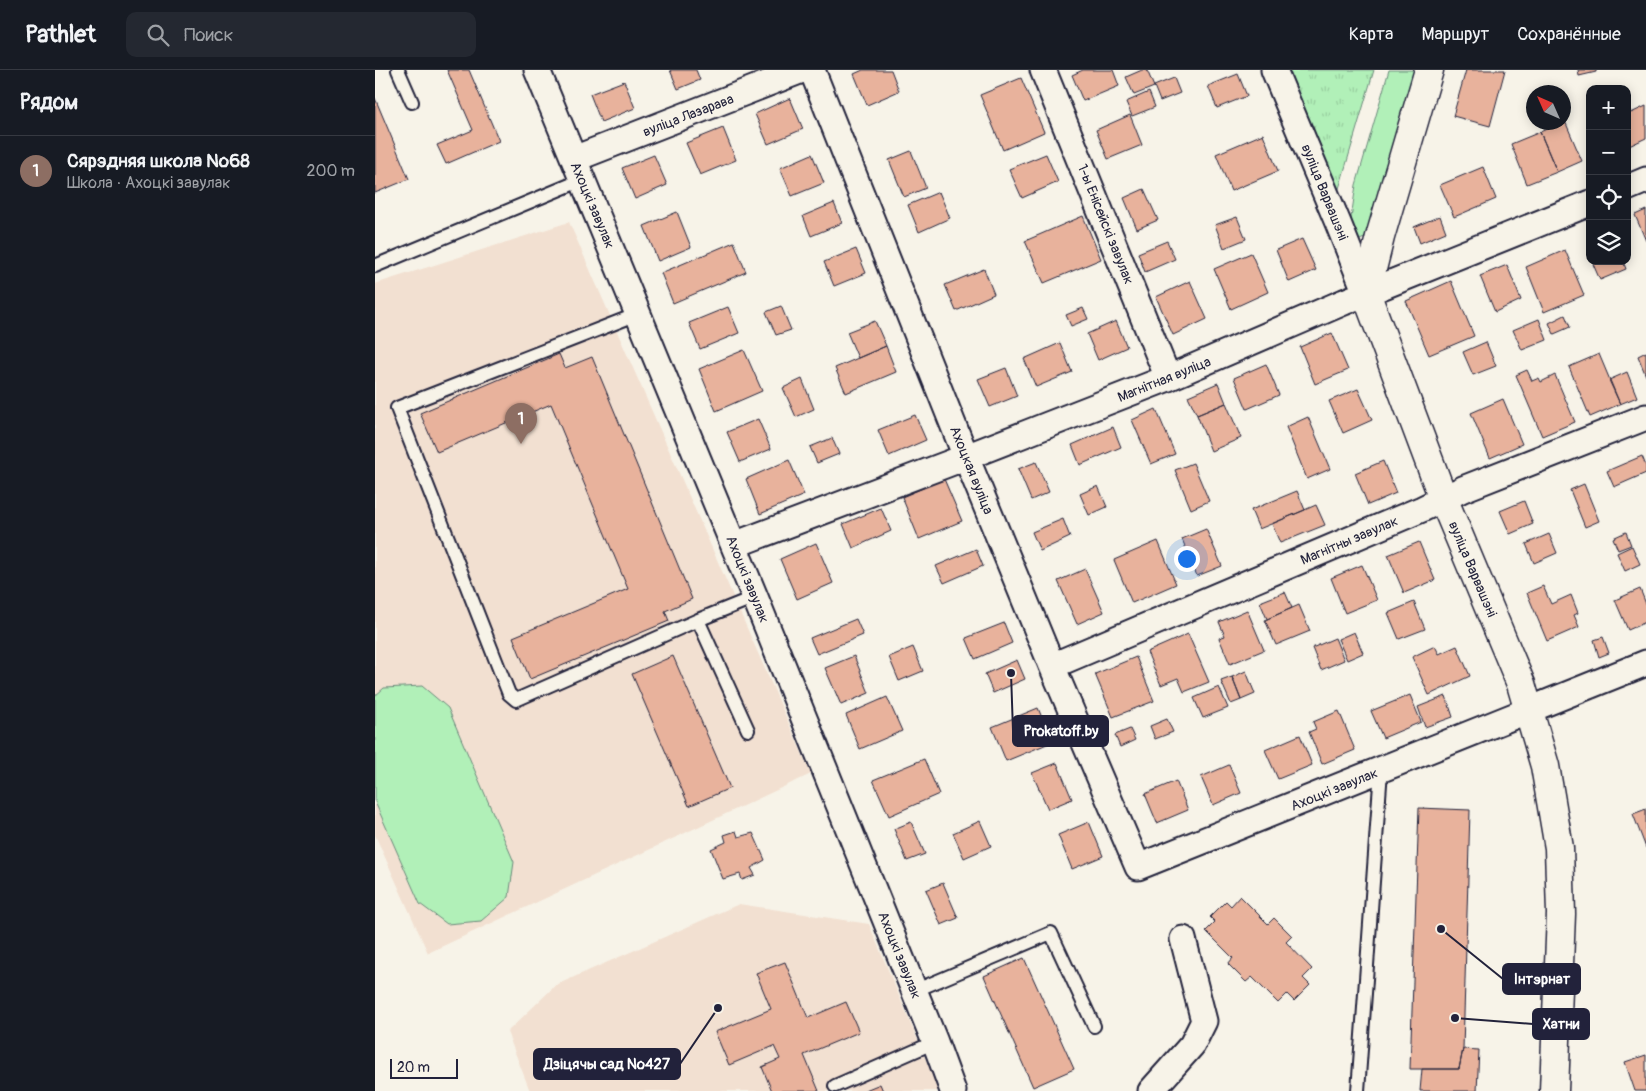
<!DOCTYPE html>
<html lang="ru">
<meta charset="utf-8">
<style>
body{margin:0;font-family:Pangolin,sans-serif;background:#242831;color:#f1f3f6}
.controls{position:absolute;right:15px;top:15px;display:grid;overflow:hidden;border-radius:10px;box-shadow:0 2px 12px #0003}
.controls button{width:45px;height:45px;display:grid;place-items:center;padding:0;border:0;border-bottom:1px solid #363941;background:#171b24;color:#f1f3f6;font:25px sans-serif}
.compass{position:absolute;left:1151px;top:15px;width:45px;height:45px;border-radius:50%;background:#171b24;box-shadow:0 2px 12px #0003;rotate:315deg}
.scale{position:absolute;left:15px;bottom:12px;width:68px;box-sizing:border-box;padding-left:5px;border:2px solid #22223b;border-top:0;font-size:14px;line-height:18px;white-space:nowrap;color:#22223b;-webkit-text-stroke:4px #f7f3e8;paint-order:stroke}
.you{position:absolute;left:811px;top:488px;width:18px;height:18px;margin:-12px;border:4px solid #fff;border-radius:50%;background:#1a73e8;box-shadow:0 0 0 8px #1a73e833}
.badge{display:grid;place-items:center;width:32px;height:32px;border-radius:50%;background:#1f6fb2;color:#fff;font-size:16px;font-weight:700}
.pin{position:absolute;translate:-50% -41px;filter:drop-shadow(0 1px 2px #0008)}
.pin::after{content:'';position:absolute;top:26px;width:18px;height:15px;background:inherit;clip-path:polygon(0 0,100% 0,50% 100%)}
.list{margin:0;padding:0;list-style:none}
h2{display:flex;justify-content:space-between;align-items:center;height:65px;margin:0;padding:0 20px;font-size:21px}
h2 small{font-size:16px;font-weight:400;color:#9ea1a6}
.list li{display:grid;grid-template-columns:32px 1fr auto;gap:15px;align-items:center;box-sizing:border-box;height:70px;padding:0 20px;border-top:1px solid #363941}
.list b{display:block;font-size:19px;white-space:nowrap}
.list p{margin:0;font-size:16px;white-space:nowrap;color:#9ea1a6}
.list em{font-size:16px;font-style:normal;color:#9ea1a6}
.icon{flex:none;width:28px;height:28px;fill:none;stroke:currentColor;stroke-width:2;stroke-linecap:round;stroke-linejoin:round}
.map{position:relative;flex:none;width:1271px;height:1021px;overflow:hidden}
header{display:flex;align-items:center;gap:30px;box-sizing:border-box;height:70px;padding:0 25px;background:#171b24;border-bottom:1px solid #363941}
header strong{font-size:24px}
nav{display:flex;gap:28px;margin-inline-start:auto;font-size:18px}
.search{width:350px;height:45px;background:#242831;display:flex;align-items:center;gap:12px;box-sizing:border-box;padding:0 18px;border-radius:10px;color:#9ea1a6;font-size:19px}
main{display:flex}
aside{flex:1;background:#171b24}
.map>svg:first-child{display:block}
.built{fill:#f2e0d1}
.green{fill:#b1f0b8;stroke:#6a897a}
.park{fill:url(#park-tufts);stroke:#6a897a}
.building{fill:#e8b29c;stroke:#22223b}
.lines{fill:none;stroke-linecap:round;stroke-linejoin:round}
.lane-casing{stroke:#22223b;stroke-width:16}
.street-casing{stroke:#22223b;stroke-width:29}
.secondary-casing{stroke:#22223b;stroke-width:31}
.lane{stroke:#f7f3e8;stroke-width:12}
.street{stroke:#f7f3e8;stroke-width:25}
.secondary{stroke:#f7f3e8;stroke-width:28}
.labels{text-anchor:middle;stroke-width:5;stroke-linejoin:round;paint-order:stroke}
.street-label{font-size:14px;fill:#22223b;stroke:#f7f3e8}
.leader{fill:none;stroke:#22223b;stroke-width:2}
.callout-dot{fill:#22223b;stroke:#f7f3e8;stroke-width:2}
.callout{fill:#22223b;stroke:#22223b;stroke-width:2}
.callout-label{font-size:15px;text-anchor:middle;font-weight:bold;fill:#fff}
</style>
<header>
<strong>Pathlet</strong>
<div class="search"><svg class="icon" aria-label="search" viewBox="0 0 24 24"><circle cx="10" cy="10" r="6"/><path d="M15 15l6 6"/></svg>Поиск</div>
<nav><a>Карта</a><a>Маршрут</a><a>Сохранённые</a></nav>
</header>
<main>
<aside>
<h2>Рядом<small></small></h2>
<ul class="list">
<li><span class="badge" style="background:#8d6e63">1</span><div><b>Сярэдняя школа №68</b><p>Школа · Ахоцкі завулак</p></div><em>200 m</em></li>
</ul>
</aside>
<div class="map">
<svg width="1271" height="1021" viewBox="0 0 1271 1021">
<defs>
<pattern id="park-tufts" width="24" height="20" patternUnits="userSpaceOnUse" patternTransform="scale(1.25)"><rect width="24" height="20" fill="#b1f0b8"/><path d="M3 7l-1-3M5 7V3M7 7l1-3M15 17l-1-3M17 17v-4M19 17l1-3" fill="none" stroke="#98ce9f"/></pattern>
</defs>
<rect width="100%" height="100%" fill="#f7f3e8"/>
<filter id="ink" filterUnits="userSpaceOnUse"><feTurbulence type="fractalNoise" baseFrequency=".02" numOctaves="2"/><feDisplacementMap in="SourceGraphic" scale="10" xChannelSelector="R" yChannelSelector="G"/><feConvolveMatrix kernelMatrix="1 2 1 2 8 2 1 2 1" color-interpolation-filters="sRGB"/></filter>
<g filter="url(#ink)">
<path class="built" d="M 194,152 L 436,704 L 53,883 L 0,765 L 0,214 Z
M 364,834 L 494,854 L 564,1021 L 155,1021 L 132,962 L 181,915 Z"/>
<path class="green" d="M 1014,0 L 1040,0 L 993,166 L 983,171 L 979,170 L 976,148 L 981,115 Z
M 47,616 L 73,638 L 139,792 L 134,827 L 106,851 L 72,854 L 45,834 L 0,732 L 0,626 L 9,618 Z"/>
<path class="park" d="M 911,0 L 999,0 L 963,122 Z"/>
<path class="building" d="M 72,0 L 94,0 L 124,71 L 71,94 L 62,75 L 98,60 Z
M 295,0 L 321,0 L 325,10 L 303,19 Z
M 488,0 L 516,0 L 524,21 L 492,35 L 479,4 Z
M 708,0 L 738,0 L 744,16 L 708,31 L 697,5 Z
M 767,0 L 772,0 L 779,17 L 759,25 L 751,7 Z
M 1091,0 L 1130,0 L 1115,56 L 1078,46 Z
M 1203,0 L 1221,0 L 1221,2 L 1204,6 Z
M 863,4 L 872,26 L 842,38 L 833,16 Z
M 646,8 L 669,62 L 628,80 L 605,25 Z
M 799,8 L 805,23 L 785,31 L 779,16 Z
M 249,11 L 260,38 L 226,52 L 215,24 Z
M 774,22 L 780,37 L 757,46 L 751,32 Z
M 0,28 L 34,109 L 0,123 Z
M 415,28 L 428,59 L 393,74 L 380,44 Z
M 1252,34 L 1256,43 L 1271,36 L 1271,68 L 1252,77 Z
M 755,45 L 767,75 L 733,89 L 721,60 Z
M 1190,51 L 1207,91 L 1182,102 L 1165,62 Z
M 348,58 L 361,90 L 325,105 L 311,73 Z
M 1165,62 L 1182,102 L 1152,114 L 1136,74 Z
M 888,64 L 903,101 L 856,121 L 841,84 Z
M 536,81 L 551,118 L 529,127 L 514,90 Z
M 437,84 L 449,113 L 417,126 L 405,98 Z
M 671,84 L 683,112 L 647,128 L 634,99 Z
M 279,85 L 292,115 L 260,129 L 247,98 Z
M 1108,97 L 1121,129 L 1079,147 L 1065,115 Z
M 769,119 L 783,150 L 762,159 L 749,128 Z
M 564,122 L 575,148 L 544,162 L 533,135 Z
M 459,133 L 467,153 L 436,166 L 428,146 Z
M 1271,140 L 1271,171 L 1260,145 Z
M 302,142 L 316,177 L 283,191 L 269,156 Z
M 708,146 L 726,189 L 669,213 L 650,171 Z
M 1065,146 L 1071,162 L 1045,173 L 1039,157 Z
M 862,147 L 871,169 L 849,178 L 840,155 Z
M 927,169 L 941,200 L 914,212 L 901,180 Z
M 792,171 L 800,189 L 770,202 L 763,183 Z
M 359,172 L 371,202 L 298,233 L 286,203 Z
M 481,179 L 491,203 L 459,216 L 449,192 Z
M 1190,180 L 1209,225 L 1169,242 L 1151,197 Z
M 876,183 L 893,222 L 856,239 L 839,199 Z
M 1222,191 L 1248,191 L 1251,199 L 1225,210 L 1218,194 Z
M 1132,195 L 1146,230 L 1120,242 L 1105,206 Z
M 609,199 L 619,224 L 581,241 L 570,215 Z
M 815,211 L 832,249 L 798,265 L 781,227 Z
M 1076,211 L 1099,266 L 1054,285 L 1031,231 Z
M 406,236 L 416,260 L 401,265 L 391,242 Z
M 353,237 L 364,263 L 325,279 L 314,253 Z
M 708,238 L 713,249 L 696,256 L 691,245 Z
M 1190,245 L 1195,257 L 1179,264 L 1174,253 Z
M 1164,249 L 1172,270 L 1147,280 L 1138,260 Z
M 500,251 L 511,276 L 483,288 L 472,262 Z
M 741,251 L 752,277 L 723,290 L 712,264 Z
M 957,263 L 973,300 L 940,314 L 925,277 Z
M 1111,272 L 1121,296 L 1098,305 L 1088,282 Z
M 685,273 L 697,302 L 661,317 L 649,289 Z
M 511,276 L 521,302 L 471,323 L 460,298 Z
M 369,280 L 387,321 L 341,341 L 324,299 Z
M 1271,282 L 1271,306 L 1263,286 Z
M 184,284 L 190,298 L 217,287 L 317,529 L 290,541 L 294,551 L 155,609 L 138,567 L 253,519 L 176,334 L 62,382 L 45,343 Z
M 1224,284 L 1245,334 L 1215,347 L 1194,297 Z
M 891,294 L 904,325 L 872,339 L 859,308 Z
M 631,298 L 642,326 L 615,337 L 603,309 Z
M 1152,300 L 1157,311 L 1164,308 L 1166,312 L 1180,305 L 1200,352 L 1167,366 L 1141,305 Z
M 1252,302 L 1262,327 L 1245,334 L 1234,310 Z
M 427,309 L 439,339 L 421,347 L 408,318 Z
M 843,313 L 851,333 L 822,345 L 813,326 Z
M 983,319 L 997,350 L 968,363 L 954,331 Z
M 1128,329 L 1147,374 L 1115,388 L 1096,343 Z
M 851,333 L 866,368 L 836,381 L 822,345 Z
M 781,339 L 800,384 L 776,394 L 757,350 Z
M 540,345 L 551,370 L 514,386 L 503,360 Z
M 933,347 L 955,399 L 932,409 L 911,357 Z
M 383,349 L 396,379 L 365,392 L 352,362 Z
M 738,357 L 746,377 L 705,395 L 697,375 Z
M 457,368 L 464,384 L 442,393 L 435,377 Z
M 1267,386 L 1271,396 L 1271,403 L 1239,417 L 1232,401 Z
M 414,390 L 429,425 L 385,444 L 371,409 Z
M 1008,391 L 1021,423 L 993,435 L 980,403 Z
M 661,392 L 674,422 L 656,430 L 643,399 Z
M 818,393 L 834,431 L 816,439 L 800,400 Z
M 569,409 L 587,451 L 544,469 L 527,427 Z
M 1209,414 L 1224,451 L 1210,457 L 1195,420 Z
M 723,416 L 732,437 L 714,445 L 705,424 Z
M 922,421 L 930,440 L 884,459 L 876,440 Z
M 1149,431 L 1158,454 L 1135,464 L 1125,441 Z
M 941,435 L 950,455 L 905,473 L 897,454 Z
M 506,438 L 516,461 L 478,478 L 468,454 Z
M 688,449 L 695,467 L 665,481 L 657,462 Z
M 831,459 L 847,496 L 822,506 L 807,469 Z
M 1251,462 L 1256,475 L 1243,480 L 1238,468 Z
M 1174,464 L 1182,483 L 1159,493 L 1151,474 Z
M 783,471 L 801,514 L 757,533 L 739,490 Z
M 1044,472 L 1060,510 L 1029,523 L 1013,485 Z
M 441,473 L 458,513 L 422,529 L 405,489 Z
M 1257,476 L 1265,494 L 1250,501 L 1242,483 Z
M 601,479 L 608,496 L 569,513 L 561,496 Z
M 987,495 L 1002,530 L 970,543 L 956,508 Z
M 710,499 L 729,542 L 702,554 L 683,511 Z
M 1168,516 L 1176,534 L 1196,525 L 1203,543 L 1199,545 L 1204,557 L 1172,571 L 1152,523 Z
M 1265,519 L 1271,534 L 1271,552 L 1253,560 L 1240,530 Z
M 910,522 L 917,538 L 892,549 L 885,532 Z
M 1039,532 L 1050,559 L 1024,569 L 1013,543 Z
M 924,535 L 935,561 L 901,575 L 890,550 Z
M 872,540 L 889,580 L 855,594 L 844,568 L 850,566 L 844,552 Z
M 481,549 L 488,565 L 442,584 L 435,568 Z
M 629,553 L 637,573 L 600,589 L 591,568 Z
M 979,562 L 988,583 L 972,590 L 963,569 Z
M 813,564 L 834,612 L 809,622 L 803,608 L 786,615 L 772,582 Z
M 1228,567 L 1234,583 L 1224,587 L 1219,570 Z
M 960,568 L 969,590 L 946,600 L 937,578 Z
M 1060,576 L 1064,584 L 1082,576 L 1095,606 L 1054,625 L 1037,587 Z
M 538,577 L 548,601 L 524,611 L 514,587 Z
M 298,586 L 355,718 L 314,736 L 257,604 Z
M 479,586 L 494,623 L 466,635 L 450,598 Z
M 761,587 L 779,631 L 738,647 L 720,604 Z
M 642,590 L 650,609 L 618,623 L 610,604 Z
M 871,601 L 880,624 L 866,630 L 857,607 Z
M 857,607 L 866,630 L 856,634 L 846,611 Z
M 844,617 L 853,638 L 828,648 L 819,628 Z
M 1035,625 L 1046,652 L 1008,668 L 996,641 Z
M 1071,626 L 1078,647 L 1050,657 L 1043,637 Z
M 512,627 L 527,661 L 485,679 L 471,645 Z
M 663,638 L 677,672 L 631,691 L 617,657 Z
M 964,641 L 980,680 L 947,694 L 934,662 L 941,659 L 938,652 Z
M 792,649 L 798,662 L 780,669 L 775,656 Z
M 755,659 L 760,670 L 745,677 L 740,665 Z
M 925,665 L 937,695 L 903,709 L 890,680 Z
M 549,689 L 564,724 L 514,746 L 498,710 Z
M 682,693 L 697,729 L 673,739 L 657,703 Z
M 854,695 L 866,723 L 838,735 L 826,707 Z
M 801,711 L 813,740 L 782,753 L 770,724 Z
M 1044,738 L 1095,740 L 1088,979 L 1084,999 L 1035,999 Z
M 1271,739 L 1271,778 L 1258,744 Z
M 605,751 L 616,776 L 589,788 L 578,763 Z
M 536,752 L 550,784 L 532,791 L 519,759 Z
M 714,752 L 728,786 L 697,799 L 683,765 Z
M 361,761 L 363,767 L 378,763 L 390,790 L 376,798 L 380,805 L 367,810 L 365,804 L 348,809 L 336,779 L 351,772 L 349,765 Z
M 568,813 L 583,848 L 566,855 L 551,820 Z
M 865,826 L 893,854 L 899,848 L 917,866 L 911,872 L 937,899 L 928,908 L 935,915 L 919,931 L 912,924 L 903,933 L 877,907 L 871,912 L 853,894 L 858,888 L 831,861 L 840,852 L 835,847 L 851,831 L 856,836 Z
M 649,888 L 699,999 L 658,1017 L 609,906 Z
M 410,892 L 433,948 L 471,932 L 484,962 L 429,985 L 444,1021 L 397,1021 L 387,997 L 405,989 L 399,976 L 354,995 L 340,962 L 396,939 L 381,903 Z
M 1088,979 L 1104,980 L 1102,1021 L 1045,1021 L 1047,999 L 1084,999 Z
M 1271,985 L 1271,1021 L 1260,1021 L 1250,992 Z
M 505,1014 L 508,1021 L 488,1021 Z"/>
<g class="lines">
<g class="lane-casing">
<path id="lane" d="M 23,0 L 37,32
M 0,196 L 207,110
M 263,244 L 22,338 L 134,624 L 141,630 L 323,550 L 380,527
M 323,550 L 373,660
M 539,921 L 676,863 L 719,956
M 460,1016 L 560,972
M 983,1021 L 1006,700"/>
</g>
<g class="street-casing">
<path id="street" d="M 162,0 L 380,527 L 560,972 L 578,1021
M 437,0 L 591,387 L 677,596 L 763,797 L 1271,593
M 668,0 L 793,308
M 899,0 L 963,153 L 991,223
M 199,89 L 427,0
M 1252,118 L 1271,110
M 359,475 L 591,387 L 793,308 L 969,232 L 1215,133
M 677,596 L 1047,439 L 1088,419 L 1271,347
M 776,1021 L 817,975 L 829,951 L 808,869"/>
</g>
<g class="secondary-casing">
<path id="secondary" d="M 1054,0 L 1005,167 L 991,223 L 1068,428 L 1146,614 L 1170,696 L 1184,778 L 1186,844 L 1179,1021"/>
</g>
<use href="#lane" class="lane"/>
<use href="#street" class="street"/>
<use href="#secondary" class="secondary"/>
</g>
</g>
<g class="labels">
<g class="street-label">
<text transform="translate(313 45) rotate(-21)" y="5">вуліца Лазарава</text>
<text transform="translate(950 122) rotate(68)" y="5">вуліца Варвашэні</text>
<text transform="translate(218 135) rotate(67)" y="5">Ахоцкі завулак</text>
<text transform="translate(731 154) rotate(68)" y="5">1-ы Енісейскі завулак</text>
<text transform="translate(789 309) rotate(-22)" y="5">Магнітная вуліца</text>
<text transform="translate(597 400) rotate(68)" y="5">Ахоцкая вуліца</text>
<text transform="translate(974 470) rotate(-23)" y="5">Магнітны завулак</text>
<text transform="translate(1098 499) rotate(67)" y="5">вуліца Варвашэні</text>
<text transform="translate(373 509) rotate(68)" y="5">Ахоцкі завулак</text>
<text transform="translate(959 719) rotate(-22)" y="5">Ахоцкі завулак</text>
<text transform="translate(525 885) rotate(68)" y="5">Ахоцкі завулак</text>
</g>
</g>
<path class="leader" d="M636 603L638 661M1066 859L1128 909M1080 948L1158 954M343 938L305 994"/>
<g class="callout-dot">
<circle cx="636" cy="603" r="5"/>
<circle cx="1066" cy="859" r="5"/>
<circle cx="1080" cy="948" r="5"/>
<circle cx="343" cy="938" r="5"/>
</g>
<g class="callout">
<rect x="638" y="646" width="95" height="30" rx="5"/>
<rect x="1128" y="894" width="77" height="30" rx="5"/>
<rect x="1158" y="939" width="56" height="30" rx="5"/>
<rect x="159" y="979" width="146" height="30" rx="5"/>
</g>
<g class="callout-label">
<text x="686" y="666">Prokatoff.by</text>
<text x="1167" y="914">Інтэрнат</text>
<text x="1186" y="959">Хатни</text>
<text x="232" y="999">Дзіцячы сад №427</text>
</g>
</svg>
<div class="controls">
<button>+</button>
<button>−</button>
<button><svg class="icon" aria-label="locate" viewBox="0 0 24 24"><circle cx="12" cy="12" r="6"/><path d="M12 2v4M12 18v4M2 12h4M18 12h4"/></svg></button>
<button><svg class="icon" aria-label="layers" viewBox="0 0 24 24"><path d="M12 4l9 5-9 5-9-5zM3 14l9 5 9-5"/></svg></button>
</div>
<svg class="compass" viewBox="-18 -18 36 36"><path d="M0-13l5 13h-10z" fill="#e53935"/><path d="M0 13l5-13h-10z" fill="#9ea1a6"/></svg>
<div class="scale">20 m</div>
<div class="you"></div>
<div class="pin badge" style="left:146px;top:374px;background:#8d6e63">1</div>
</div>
</main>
